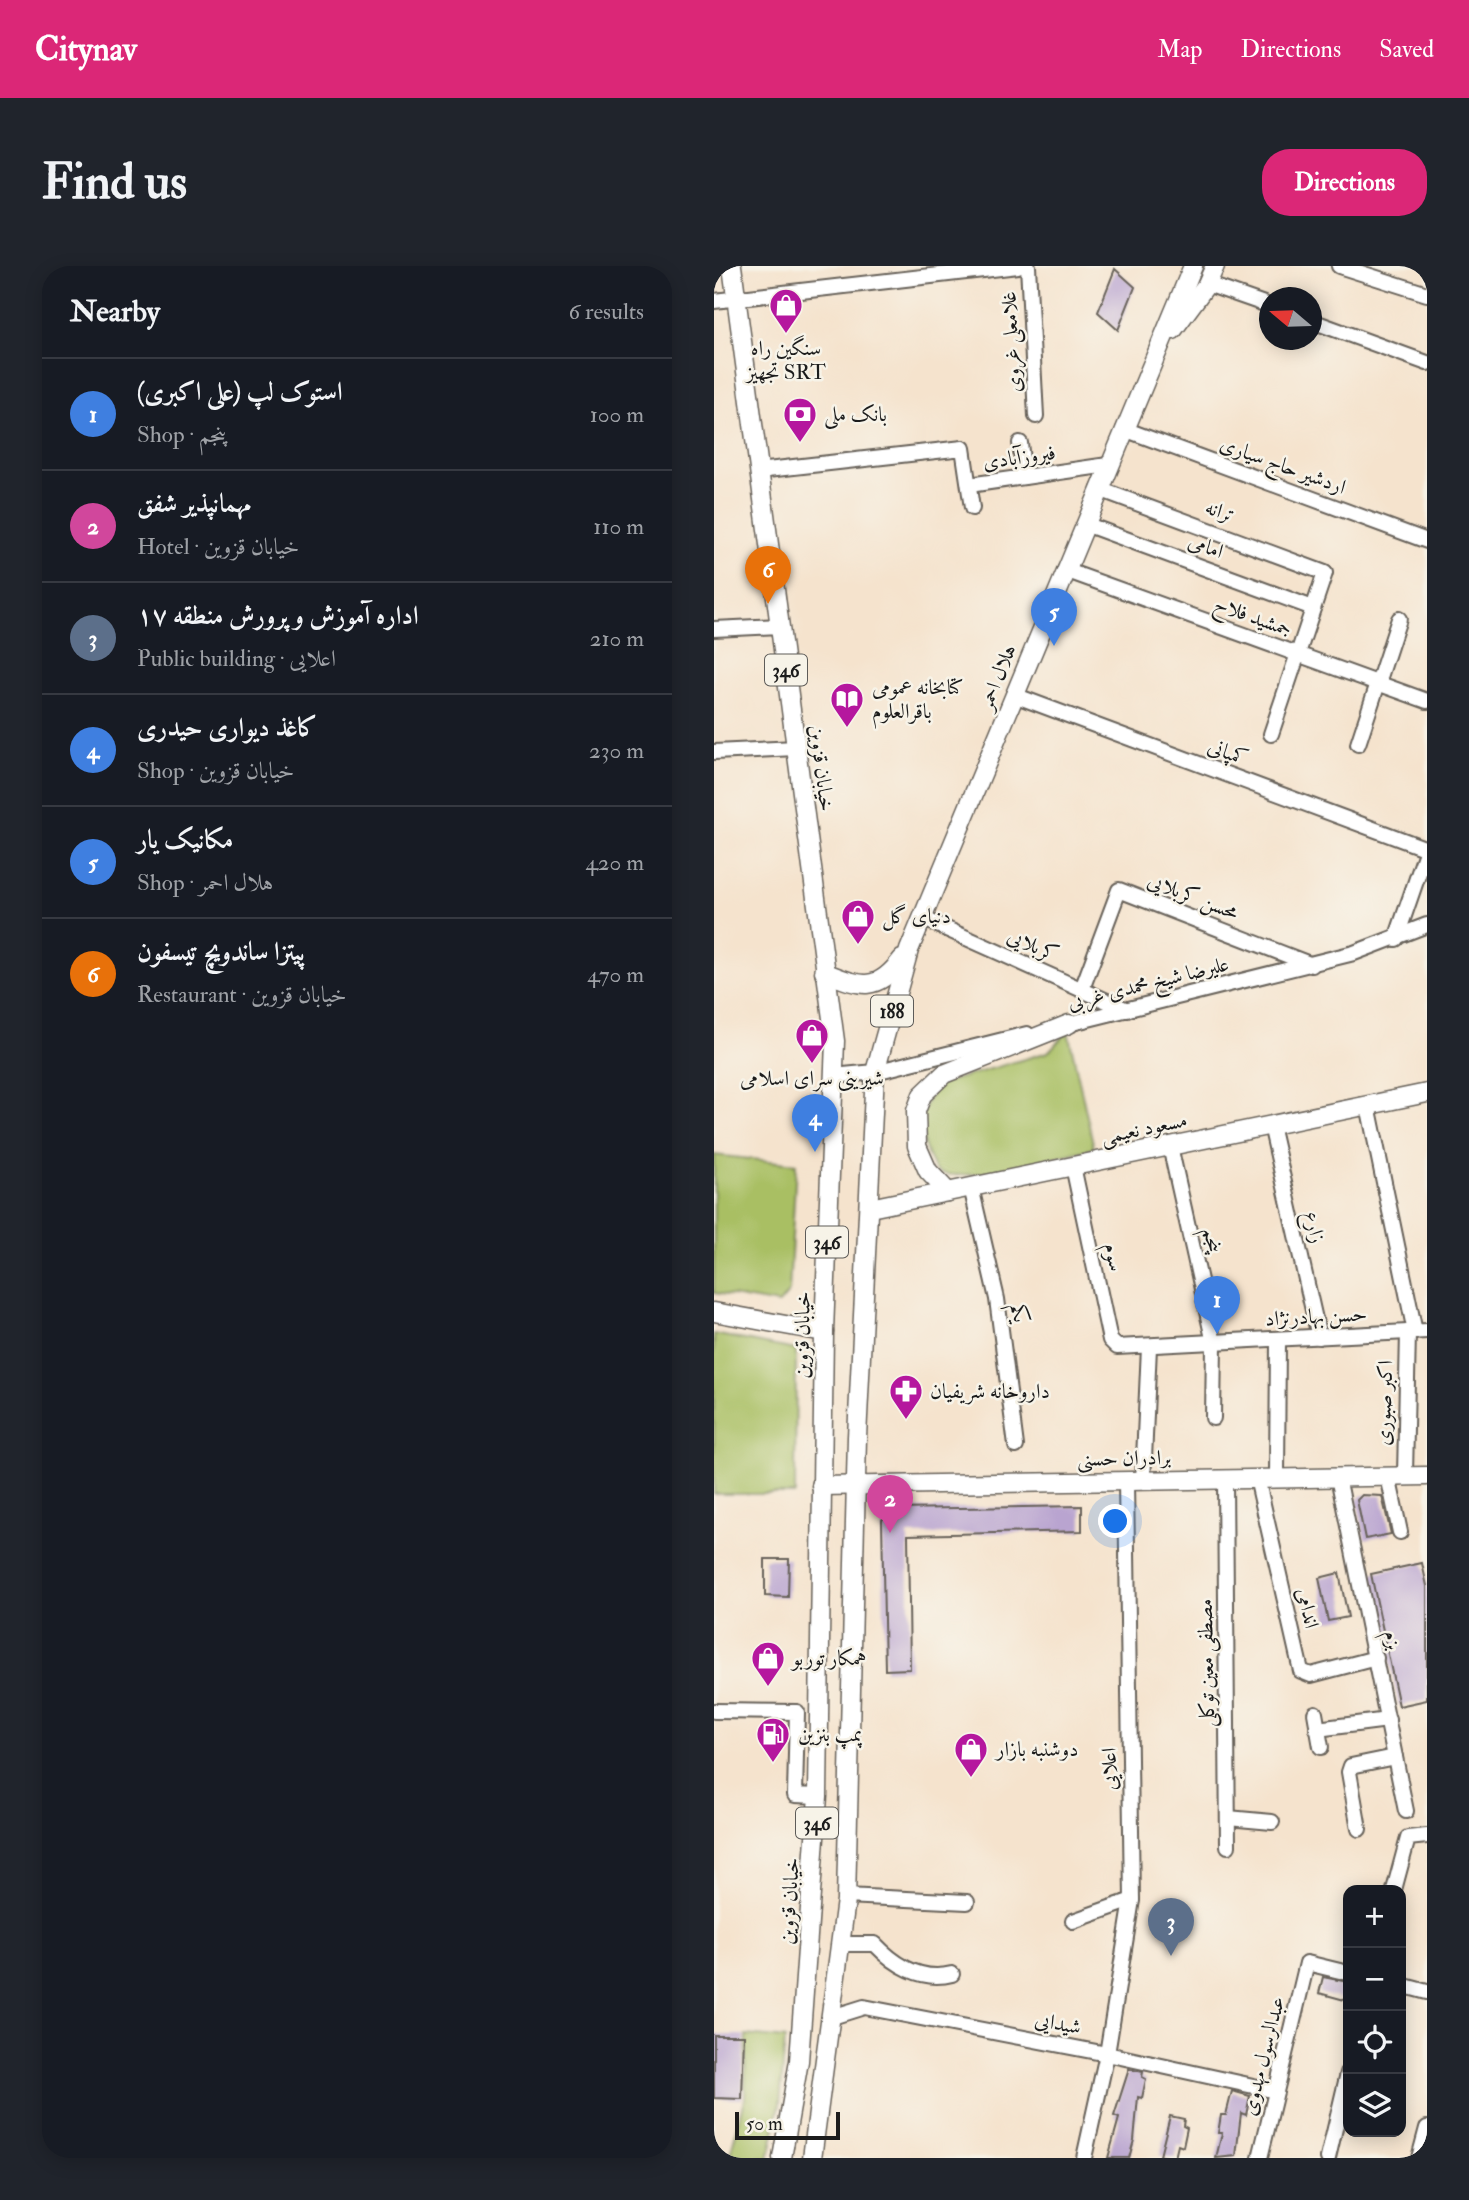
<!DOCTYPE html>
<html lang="en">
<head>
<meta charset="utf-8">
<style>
	:root { --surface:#171b24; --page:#20242c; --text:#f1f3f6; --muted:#9ea1a6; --line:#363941; --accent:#db2777 }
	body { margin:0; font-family:"IM FELL Double Pica",Amiri,serif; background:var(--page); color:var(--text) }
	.controls { position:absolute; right:21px; bottom:21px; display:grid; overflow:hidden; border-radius:14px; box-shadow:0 4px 18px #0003 }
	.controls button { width:63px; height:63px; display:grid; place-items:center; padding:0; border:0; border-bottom:2px solid var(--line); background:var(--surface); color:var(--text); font:35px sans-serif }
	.compass { position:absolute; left:545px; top:21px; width:63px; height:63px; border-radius:50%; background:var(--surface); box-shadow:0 4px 18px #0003; rotate:289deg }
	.scale { position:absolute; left:21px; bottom:18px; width:105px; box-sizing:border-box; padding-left:7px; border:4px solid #1c1c1c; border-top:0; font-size:19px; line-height:24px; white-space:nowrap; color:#1c1c1c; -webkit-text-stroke:5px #f7f3e8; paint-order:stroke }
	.you { position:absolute; left:402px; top:1256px; width:24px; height:24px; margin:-18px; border:5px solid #fff; border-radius:50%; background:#1a73e8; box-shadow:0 0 0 10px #1a73e833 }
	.badge { display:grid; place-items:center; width:46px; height:46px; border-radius:50%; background:var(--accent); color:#fff; font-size:23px; font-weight:700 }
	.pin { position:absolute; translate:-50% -58px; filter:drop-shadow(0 2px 4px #0008) }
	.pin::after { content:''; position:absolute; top:37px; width:24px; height:21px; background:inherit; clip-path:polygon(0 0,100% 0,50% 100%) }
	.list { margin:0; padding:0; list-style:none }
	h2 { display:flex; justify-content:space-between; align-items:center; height:91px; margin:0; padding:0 28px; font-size:30px }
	h2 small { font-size:23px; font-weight:400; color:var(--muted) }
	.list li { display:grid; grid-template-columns:46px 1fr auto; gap:21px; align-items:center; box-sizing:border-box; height:112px; padding:0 28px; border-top:2px solid var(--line) }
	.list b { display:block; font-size:26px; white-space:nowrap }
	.list p { margin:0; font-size:23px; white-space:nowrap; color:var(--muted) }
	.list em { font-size:23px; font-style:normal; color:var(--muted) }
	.icon { flex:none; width:38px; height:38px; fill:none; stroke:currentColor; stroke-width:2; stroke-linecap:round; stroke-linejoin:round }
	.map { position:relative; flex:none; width:713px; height:1892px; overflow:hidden; border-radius:28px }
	header { display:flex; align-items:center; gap:42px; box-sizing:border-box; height:98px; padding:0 35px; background:var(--accent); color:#fff }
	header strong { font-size:33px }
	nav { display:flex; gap:38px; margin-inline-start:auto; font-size:24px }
	.intro { display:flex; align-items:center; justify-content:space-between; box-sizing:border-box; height:168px; padding:0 42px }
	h1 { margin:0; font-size:49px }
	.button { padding:18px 32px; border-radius:28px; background:var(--accent); color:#fff; font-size:24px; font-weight:700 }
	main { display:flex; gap:42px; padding:0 42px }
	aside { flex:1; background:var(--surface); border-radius:28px; box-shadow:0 4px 18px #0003 }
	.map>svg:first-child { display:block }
</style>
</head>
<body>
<header>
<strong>Citynav</strong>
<nav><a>Map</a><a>Directions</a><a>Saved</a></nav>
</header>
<div class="intro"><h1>Find us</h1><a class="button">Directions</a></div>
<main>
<aside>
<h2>Nearby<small>6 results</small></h2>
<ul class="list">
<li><span class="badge" style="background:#3f7fe0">1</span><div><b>استوک لپ (علی اکبری)</b><p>Shop · پنجم</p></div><em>100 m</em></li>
<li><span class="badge" style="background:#d1479c">2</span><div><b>مهمانپذیر شفق</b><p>Hotel · خیابان قزوین</p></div><em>110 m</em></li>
<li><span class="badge" style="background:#5c6f8a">3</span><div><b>اداره آموزش و پرورش منطقه ۱۷</b><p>Public building · اعلایی</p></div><em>210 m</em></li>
<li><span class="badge" style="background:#3f7fe0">4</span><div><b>کاغذ دیواری حیدری</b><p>Shop · خیابان قزوین</p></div><em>230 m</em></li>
<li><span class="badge" style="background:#3f7fe0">5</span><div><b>مکانیک یار</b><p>Shop · هلال احمر</p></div><em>420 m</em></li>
<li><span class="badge" style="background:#e8710a">6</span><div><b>پیتزا ساندویچ تیسفون</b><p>Restaurant · خیابان قزوین</p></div><em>470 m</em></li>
</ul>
</aside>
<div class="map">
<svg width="713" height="1892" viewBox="0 0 713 1892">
	<rect width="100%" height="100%" fill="#f7f3e8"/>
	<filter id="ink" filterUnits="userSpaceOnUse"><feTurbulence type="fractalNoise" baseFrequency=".0143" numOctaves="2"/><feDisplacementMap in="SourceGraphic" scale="14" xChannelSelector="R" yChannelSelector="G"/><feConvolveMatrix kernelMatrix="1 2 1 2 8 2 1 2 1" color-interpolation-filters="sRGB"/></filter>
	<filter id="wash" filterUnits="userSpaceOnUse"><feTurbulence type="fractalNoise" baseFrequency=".00686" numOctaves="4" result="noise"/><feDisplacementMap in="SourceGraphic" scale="28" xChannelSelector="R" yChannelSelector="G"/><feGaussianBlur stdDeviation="1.57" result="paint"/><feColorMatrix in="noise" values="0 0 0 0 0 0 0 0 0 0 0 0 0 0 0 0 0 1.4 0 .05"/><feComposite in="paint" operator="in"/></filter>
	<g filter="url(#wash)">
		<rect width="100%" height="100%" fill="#f5e3cd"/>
		<g fill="#a9bf64" stroke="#626e40" stroke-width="2">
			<path d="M354,765L380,882C353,888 244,920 223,905C215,898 211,881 208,871C204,852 212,830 226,818L334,786Z"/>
			<path d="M0,889L82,898L75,1026L65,1038L0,1027Z"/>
			<path d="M0,1068L82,1084L81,1228H0Z"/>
			<path d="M32,1769L71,1773L66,1837L55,1892H15L31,1833Z"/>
		</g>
		<g id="blocks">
			<g fill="#b9a4d0">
				<path d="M401,3L421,21L404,64L384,46Z"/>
				<path d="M648,1229L668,1230L677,1268L651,1273L643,1234Z"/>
				<path d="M368,1240V1265L194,1269L196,1403L171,1404L168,1254L179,1243Z"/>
				<path d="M51,1293H75L74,1331L51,1330Z"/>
				<path d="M708,1297L713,1320V1434L685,1440L657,1308Z"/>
				<path d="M625,1307L634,1351L614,1355L605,1312Z"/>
				<path d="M609,1711L634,1716V1735L605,1727Z"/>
				<path d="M0,1769H30L28,1833L0,1832Z"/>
				<path d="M415,1803L429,1806L428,1811L432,1813L428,1832L424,1831L420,1874L415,1892H394L405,1852L400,1850Z"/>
				<path d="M518,1825L536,1830L532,1849L527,1847L522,1890L502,1892L508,1867H504L507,1849H512Z"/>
				<path d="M456,1850L470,1853L469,1860L473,1862L469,1881L464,1879L461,1892L446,1890Z"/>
			</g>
		</g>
	</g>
	<g filter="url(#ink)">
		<use href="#blocks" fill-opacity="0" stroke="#68625a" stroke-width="2"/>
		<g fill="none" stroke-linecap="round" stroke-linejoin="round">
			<defs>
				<g id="minor">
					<path d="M314,0L322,150"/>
					<path d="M625,0L713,28"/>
					<path d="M493,18L556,40"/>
					<path d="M0,35L304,0"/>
					<path d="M598,55L713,97"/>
					<path d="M410,163L713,275"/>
					<path d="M306,177L310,211"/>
					<path d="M44,205L249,182L258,242"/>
					<path d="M255,219L394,199"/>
					<path d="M385,223L611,307L557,468"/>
					<path d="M371,258L599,342"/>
					<path d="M351,304L713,435"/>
					<path d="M0,363L66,360"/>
					<path d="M300,429L713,583"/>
					<path d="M644,478L685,353"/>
					<path d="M0,486L82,482"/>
					<path d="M208,652L413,744"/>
					<path d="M682,673L713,583"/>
					<path d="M368,723L405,624L598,699"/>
					<path d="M346,760L640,687L713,659"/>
					<path d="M119,810L161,806L313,768"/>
					<path d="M654,839L701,1066"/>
					<path d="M557,859L605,1071"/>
					<path d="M456,880L500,1077L499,1152"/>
					<path d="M359,900L396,1074L403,1081L713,1065"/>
					<path d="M257,921L283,1033L302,1180"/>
					<path d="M691,1209L694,1066"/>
					<path d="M674,1210L686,1266"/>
					<path d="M624,1211L692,1545"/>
					<path d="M543,1212L587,1405L597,1409L662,1392"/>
					<path d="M563,1212L564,1073"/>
					<path d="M511,1213L514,1580"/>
					<path d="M429,1215L435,1081"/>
					<path d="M0,1445L83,1446L81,1529L104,1530"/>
					<path d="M601,1447L607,1481"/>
					<path d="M603,1463L674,1454"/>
					<path d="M514,1552L558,1556"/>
					<path d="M645,1563L635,1506L637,1500L681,1491"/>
					<path d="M680,1624L694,1572L713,1570"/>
					<path d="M132,1630L253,1636"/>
					<path d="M359,1655L418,1634"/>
					<path d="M127,1678H161C181,1699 208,1716 238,1708"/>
					<path d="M687,1719L713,1726"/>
					<path d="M118,1751L150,1741L393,1788L562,1825"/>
					<path d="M370,1892L393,1788L418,1634L412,1215"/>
					<path d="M546,1892L593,1697L634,1707"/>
					<path d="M614,1892L634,1807"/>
					<path d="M705,1892L713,1862"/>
				</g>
				<g id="major">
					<path d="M18,0L121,775L110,1066L104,1530L85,1795L68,1892"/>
					<path d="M459,64L493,18L501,0"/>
					<path d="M110,706C146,720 162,728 188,693"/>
					<path d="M234,926L214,905L203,880L202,845L208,829L230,808L355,758"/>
					<path d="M156,942L713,827"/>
					<path d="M0,1046L110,1066"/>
					<path d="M107,1220L713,1210"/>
					<path d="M98,1892L132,1634L143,1171L161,806L195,684L479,0"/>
				</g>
			</defs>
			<use href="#minor" stroke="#68625a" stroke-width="18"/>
			<use href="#major" stroke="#68625a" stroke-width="21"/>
			<use href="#minor" stroke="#fff" stroke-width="14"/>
			<use href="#major" stroke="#fff" stroke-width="18"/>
		</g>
	</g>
	<defs>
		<symbol id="shop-pin" viewBox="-11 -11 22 30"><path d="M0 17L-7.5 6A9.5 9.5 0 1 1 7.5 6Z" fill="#b5179e" stroke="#f7f3e8"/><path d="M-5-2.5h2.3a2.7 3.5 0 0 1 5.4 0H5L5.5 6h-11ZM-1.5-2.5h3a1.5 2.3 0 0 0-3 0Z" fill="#fff"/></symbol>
		<symbol id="bank-pin" viewBox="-11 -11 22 30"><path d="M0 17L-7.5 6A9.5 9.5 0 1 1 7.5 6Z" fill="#b5179e" stroke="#f7f3e8"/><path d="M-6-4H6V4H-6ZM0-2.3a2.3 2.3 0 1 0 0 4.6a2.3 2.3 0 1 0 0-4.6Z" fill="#fff"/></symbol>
		<symbol id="library-pin" viewBox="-11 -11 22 30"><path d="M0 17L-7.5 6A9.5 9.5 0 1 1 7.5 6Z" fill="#b5179e" stroke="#f7f3e8"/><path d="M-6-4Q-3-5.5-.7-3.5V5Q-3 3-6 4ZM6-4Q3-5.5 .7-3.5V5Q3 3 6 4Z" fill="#fff"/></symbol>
		<symbol id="pharmacy-pin" viewBox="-11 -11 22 30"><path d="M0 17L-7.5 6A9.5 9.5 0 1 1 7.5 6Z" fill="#b5179e" stroke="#f7f3e8"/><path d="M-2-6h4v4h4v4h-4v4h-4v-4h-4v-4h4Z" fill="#fff"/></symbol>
		<symbol id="fuel-pin" viewBox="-11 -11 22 30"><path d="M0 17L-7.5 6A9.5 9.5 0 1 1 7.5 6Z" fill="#b5179e" stroke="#f7f3e8"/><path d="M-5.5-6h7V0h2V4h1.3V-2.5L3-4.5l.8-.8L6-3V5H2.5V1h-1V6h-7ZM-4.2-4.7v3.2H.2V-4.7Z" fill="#fff"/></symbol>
	</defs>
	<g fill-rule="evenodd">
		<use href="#shop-pin" x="53" y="20" width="38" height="52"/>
		<use href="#bank-pin" x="67" y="129" width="38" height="52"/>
		<use href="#library-pin" x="114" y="414" width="38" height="52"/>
		<use href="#shop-pin" x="125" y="631" width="38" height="52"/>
		<use href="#shop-pin" x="79" y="750" width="38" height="52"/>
		<use href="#pharmacy-pin" x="173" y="1106" width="38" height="52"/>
		<use href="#shop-pin" x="35" y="1373" width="38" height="52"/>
		<use href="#fuel-pin" x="40" y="1449" width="38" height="52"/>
		<use href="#shop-pin" x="238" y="1464" width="38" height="52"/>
	</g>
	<g text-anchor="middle" stroke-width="5" stroke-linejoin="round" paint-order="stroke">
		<g fill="#f7f3e8" stroke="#5e5c59" stroke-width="2">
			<rect x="51" y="388.5" width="42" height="31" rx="5"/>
			<rect x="157" y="729.5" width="42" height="31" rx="5"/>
			<rect x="92" y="960.5" width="42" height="31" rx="5"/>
			<rect x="82" y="1541.5" width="42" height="31" rx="5"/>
		</g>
		<g font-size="19" font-weight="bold" fill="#1c1c1c">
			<text x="72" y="411">346</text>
			<text x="178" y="752">188</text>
			<text x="113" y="983">346</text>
			<text x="103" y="1564">346</text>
		</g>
		<g font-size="21" fill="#1c1c1c" stroke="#f7f3e8">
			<text transform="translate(297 76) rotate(-93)" y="7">غلامعلی غروی</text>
			<text transform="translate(305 191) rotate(-8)" y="7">فیروزآبادی</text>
			<text transform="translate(569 199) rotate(20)" y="7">اردشیر حاج سیاری</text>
			<text transform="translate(506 245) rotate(21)" y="7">ترانه</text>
			<text transform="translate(492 280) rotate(20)" y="7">امامی</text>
			<text transform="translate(539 350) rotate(20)" y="7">جمشید فلاح</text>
			<text transform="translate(283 411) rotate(-68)" y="7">هلال احمر</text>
			<text transform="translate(514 486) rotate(21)" y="7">کمپانی</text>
			<text transform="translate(108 502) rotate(83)" y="7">خیابان قزوین</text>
			<text transform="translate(479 630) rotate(21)" y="7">محسن کربلایی</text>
			<text transform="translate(319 679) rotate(24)" y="7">کربلایی</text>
			<text transform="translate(434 717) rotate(-14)" y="7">علیرضا شیخ محمدی غربی</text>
			<text transform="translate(430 862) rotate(-12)" y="7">مسعود نعیمی</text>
			<text transform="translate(601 961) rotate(77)" y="7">زارع</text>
			<text transform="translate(499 974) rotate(78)" y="7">پنجم</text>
			<text transform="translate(400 991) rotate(78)" y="7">سوم</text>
			<text transform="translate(306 1047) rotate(82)" y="7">یکم</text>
			<text transform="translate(602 1050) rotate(-3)" y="7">حسن بهادرنژاد</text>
			<text transform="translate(88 1069) rotate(-89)" y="7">خیابان قزوین</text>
			<text transform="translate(670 1137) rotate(-88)" y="7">اکبر صبوری</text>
			<text transform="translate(410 1192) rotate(-1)" y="7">برادران حسنی</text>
			<text transform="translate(594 1342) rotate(77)" y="7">اندامی</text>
			<text transform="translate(679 1374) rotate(78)" y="7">بزم</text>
			<text transform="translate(492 1397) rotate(-91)" y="7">مصطفی معین توکلی</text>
			<text transform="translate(395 1503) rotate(-91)" y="7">اعلایی</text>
			<text transform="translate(75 1635) rotate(-86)" y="7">خیابان قزوین</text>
			<text transform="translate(344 1757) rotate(11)" y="7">شیدایی</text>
			<text transform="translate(549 1790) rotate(-76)" y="7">عبدالرسول مهدوی</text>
		</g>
		<g font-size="21" fill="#1c1c1c" stroke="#f7f3e8" text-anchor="start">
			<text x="72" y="89" text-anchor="middle">سنگین راه<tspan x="72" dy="24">تجهیز SRT</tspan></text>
			<text x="110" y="155">بانک ملی</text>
			<text x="158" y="428">کتابخانه عمومی<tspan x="158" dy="24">باقرالعلوم</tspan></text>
			<text x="168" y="657">دنیای گل</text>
			<text x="98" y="819" text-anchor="middle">شیرینی سرای اسلامی</text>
			<text x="216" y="1132">داروخانه شریفیان</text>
			<text x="78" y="1399">همکار توربو</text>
			<text x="84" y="1475">پمپ بنزین</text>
			<text x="282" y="1490">دوشنبه بازار</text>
		</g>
	</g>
</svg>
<div class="controls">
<button>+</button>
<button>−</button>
<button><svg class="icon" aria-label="locate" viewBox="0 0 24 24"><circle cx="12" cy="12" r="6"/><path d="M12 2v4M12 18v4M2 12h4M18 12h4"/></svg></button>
<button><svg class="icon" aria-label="layers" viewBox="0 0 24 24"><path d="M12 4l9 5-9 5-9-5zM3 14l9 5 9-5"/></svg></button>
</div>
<svg class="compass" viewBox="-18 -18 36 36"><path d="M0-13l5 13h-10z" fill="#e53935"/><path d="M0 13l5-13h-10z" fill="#9ea1a6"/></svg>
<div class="scale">50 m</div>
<div class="you"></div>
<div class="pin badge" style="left:503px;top:1068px;background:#3f7fe0">1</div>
<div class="pin badge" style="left:176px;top:1267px;background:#d1479c">2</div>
<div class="pin badge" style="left:457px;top:1690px;background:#5c6f8a">3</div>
<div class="pin badge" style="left:101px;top:886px;background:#3f7fe0">4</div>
<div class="pin badge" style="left:340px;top:380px;background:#3f7fe0">5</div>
<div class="pin badge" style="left:54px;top:338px;background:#e8710a">6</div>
</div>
</main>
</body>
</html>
